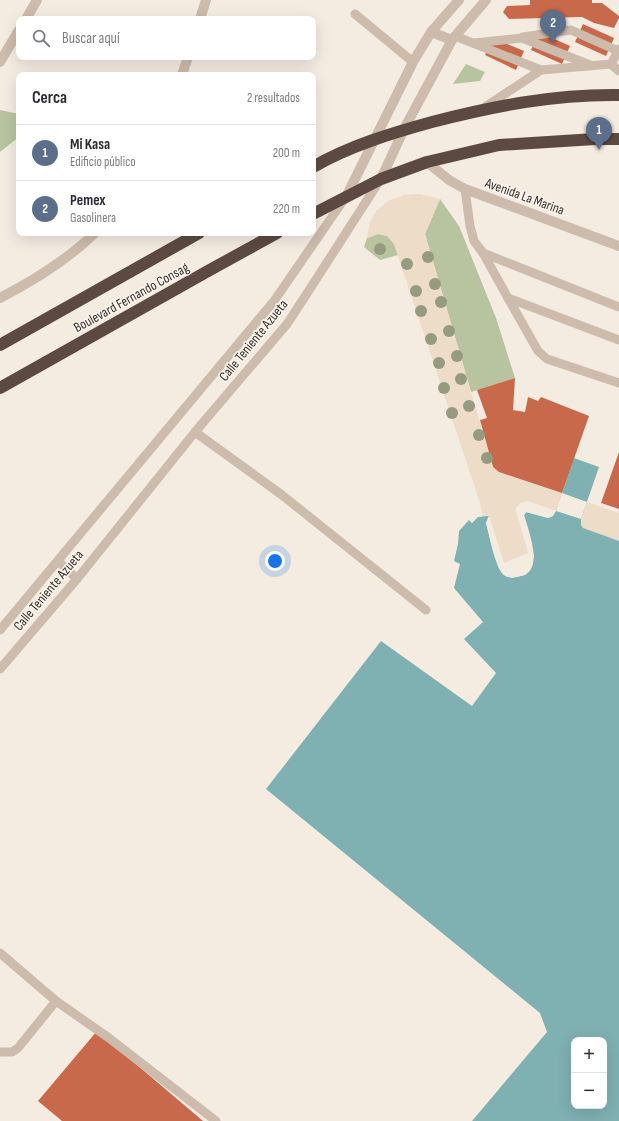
<!DOCTYPE html>
<html lang="es">
<head>
<meta charset="utf-8">
<style>
	:root { --surface:#fff; --page:#f7f7f7; --text:#2b2b33; --muted:#7c7c81; --line:#e1e1e2; --accent:#0b8043 }
	body { margin:0; font-family:"Sofia Sans Condensed",sans-serif; background:var(--page); color:var(--text) }
	.controls { position:absolute; right:12px; bottom:12px; display:grid; overflow:hidden; border-radius:8px; box-shadow:0 4px 16px #0002 }
	.controls button { width:36px; height:36px; display:grid; place-items:center; padding:0; border:0; border-bottom:1px solid var(--line); background:var(--surface); color:var(--text); font:20px sans-serif }
	.you { position:absolute; left:275px; top:561px; width:14px; height:14px; margin:-10px; border:3px solid #fff; border-radius:50%; background:#1a73e8; box-shadow:0 0 0 6px #1a73e833 }
	.badge { display:grid; place-items:center; width:26px; height:26px; border-radius:50%; background:var(--accent); color:#fff; font-size:13px; font-weight:700 }
	.pin { position:absolute; translate:-50% -33px; filter:drop-shadow(0 1px 2px #0008) }
	.pin::after { content:''; position:absolute; top:21px; width:14px; height:12px; background:inherit; clip-path:polygon(0 0,100% 0,50% 100%) }
	.list { margin:0; padding:0; list-style:none }
	h2 { display:flex; justify-content:space-between; align-items:center; height:52px; margin:0; padding:0 16px; font-size:17px }
	h2 small { font-size:13px; font-weight:400; color:var(--muted) }
	.list li { display:grid; grid-template-columns:26px 1fr auto; gap:12px; align-items:center; box-sizing:border-box; height:56px; padding:0 16px; border-top:1px solid var(--line) }
	.list b { display:block; font-size:15px; white-space:nowrap }
	.list p { margin:0; font-size:13px; white-space:nowrap; color:var(--muted) }
	.list em { font-size:13px; font-style:normal; color:var(--muted) }
	.icon { flex:none; width:22px; height:22px; fill:none; stroke:currentColor; stroke-width:2; stroke-linecap:round; stroke-linejoin:round }
	.map { position:relative; flex:none; width:619px; height:1121px; overflow:hidden }
	.search { position:absolute; background:var(--surface); box-shadow:0 4px 16px #0002; left:16px; top:16px; width:300px; height:44px; display:flex; align-items:center; gap:10px; box-sizing:border-box; padding:0 14px; border-radius:8px; color:var(--muted); font-size:15px }
	.panel { position:absolute; background:var(--surface); box-shadow:0 4px 16px #0002; left:16px; top:72px; width:300px; height:164px; border-radius:8px }
	.map>svg:first-child { display:block }
</style>
</head>
<body>
<div class="map">
<svg width="619" height="1121" viewBox="0 0 619 1121">
	<rect width="100%" height="100%" fill="#f4ebe1"/>
	<g fill="#b8c4a0">
		<path d="M466,64L485,72L480,81L453,84Z"/>
		<path d="M0,110L19,114V137L0,152Z"/>
		<path d="M440,199L459,226L496,318L515,378L471,392L425,234Z"/>
		<path d="M378,234L388,236L394,244L398,255L380,260L364,247L367,238Z"/>
	</g>
	<g fill="#ecdcc8">
		<path d="M420,194L440,199L425,234L493,467L499,472L562,493L556,511L528,501L520,503L516,508V511L528,553L504,563L489,516L483,517L480,503L394,244L387,236L378,234L367,238L370,222L376,211L388,201L404,195Z"/>
		<path d="M587,502L619,513V541L583,528L581,525V519Z"/>
	</g>
	<path fill="#7fb0b2" fill-rule="evenodd" d="M574,458L599,467L581,519V525L583,528L619,541V1121H472L547,1032L540,1013L266,789L381,641L472,706L496,673L464,639L483,622L454,588L460,564L454,561L458,544L459,531L469,520L472,523L478,517L489,516L486,523C489,534 495,568 504,575C509,579 515,577 521,576C545,571 528,529 524,515L526,512L548,518L556,511ZM574,1040H604V1106H574Z"/>
	<path fill="#f4ebe1" d="M562,493L587,502L581,519L556,511L553,516L549,518L526,512L524,515L534,556L532,564L529,571L525,575L512,578L504,575L499,568L486,523L489,516L490,519L488,523L501,567L505,573L512,576L524,573L528,569L532,556L522,514L526,510L548,516L551,514L554,510L556,511Z"/>
	<g fill="#c8694b">
		<path d="M530,0H592V3H602L619,16V18L614,28L594,23L582,17L509,19L503,12L507,6L530,5Z"/>
		<path d="M583,24L614,38L606,56L575,42Z"/>
		<path d="M539,32L570,46L562,64L531,50Z"/>
		<path d="M493,38L524,51L516,70L485,55Z"/>
		<path d="M515,378L513,410L525,412L528,397L538,401L541,397L589,416L562,493L499,472L493,467L480,420L487,418L477,390Z"/>
		<path d="M619,452V509L601,503Z"/>
		<path d="M97,1031L203,1121H62L38,1101Z"/>
	</g>
	<g fill="none" stroke-linecap="round" stroke-linejoin="round">
		<g stroke="#cdbbac" stroke-width="9">
			<path d="M355,14L413,62"/>
			<path d="M455,36L541,70L611,64L619,49"/>
			<path d="M523,37L571,30L618,51"/>
			<path d="M474,43L522,38L590,65"/>
			<path d="M611,64L619,71"/>
			<path d="M482,109L541,70"/>
			<path d="M465,189L470,226L474,241L483,253L508,298L538,351L547,359L619,383"/>
			<path d="M483,253L619,307"/>
			<path d="M508,298L619,340"/>
			<path d="M195,432L282,495L426,610"/>
			<path d="M58,561L77,579"/>
			<path d="M0,630L274,301L345,198"/>
			<path d="M0,669L77,579L195,432L287,324L306,295L380,180"/>
			<path d="M0,953L56,1001L18,1048L12,1052H0"/>
			<path d="M56,1001L109,1038L216,1121"/>
		</g>
		<g stroke="#cdbbac" stroke-width="10">
			<path d="M26,19L37,0"/>
			<path d="M200,19L206,0"/>
			<path d="M431,32L452,40"/>
			<path d="M0,62L19,30"/>
			<path d="M182,75L188,57"/>
			<path d="M427,162L449,180L465,189L619,246"/>
			<path d="M381,179L404,129L452,40L486,0"/>
			<path d="M347,195L413,62L431,32L459,0"/>
			<path d="M0,298C33,281 68,259 95,233"/>
		</g>
		<g stroke="#5c4a42" stroke-width="12">
			<path d="M313,167C349,146 392,133 432,122C494,106 555,94 619,95"/>
			<path d="M313,214L381,179L427,162L499,145L595,139H619"/>
			<path d="M0,345L199,233"/>
			<path d="M0,388L208,271L277,233"/>
		</g>
	</g>
	<g fill="#969b7f">
		<circle cx="380" cy="249" r="6"/>
		<circle cx="428" cy="257" r="6"/>
		<circle cx="407" cy="264" r="6"/>
		<circle cx="435" cy="284" r="6"/>
		<circle cx="416" cy="291" r="6"/>
		<circle cx="441" cy="302" r="6"/>
		<circle cx="421" cy="311" r="6"/>
		<circle cx="449" cy="331" r="6"/>
		<circle cx="431" cy="339" r="6"/>
		<circle cx="457" cy="356" r="6"/>
		<circle cx="439" cy="363" r="6"/>
		<circle cx="461" cy="379" r="6"/>
		<circle cx="444" cy="388" r="6"/>
		<circle cx="469" cy="406" r="6"/>
		<circle cx="452" cy="413" r="6"/>
		<circle cx="479" cy="435" r="6"/>
		<circle cx="487" cy="458" r="6"/>
	</g>
	<g text-anchor="middle" stroke-width="3" stroke-linejoin="round" paint-order="stroke">
		<g font-size="14" fill="#3b302b" stroke="#fbf5ee">
			<text transform="translate(525 196) rotate(20)" y="5">Avenida La Marina</text>
			<text transform="translate(131 297) rotate(-29)" y="5">Boulevard Fernando Consag</text>
			<text transform="translate(253 340) rotate(-51)" y="5">Calle Teniente Azueta</text>
			<text transform="translate(48 590) rotate(-50)" y="5">Calle Teniente Azueta</text>
		</g>
	</g>
</svg>
<div class="controls">
<button>+</button>
<button>−</button>
</div>
<div class="you"></div>
<div class="pin badge" style="left:599px;top:150px;background:#5c6f8a">1</div>
<div class="pin badge" style="left:553px;top:43px;background:#5c6f8a">2</div>
<div class="search"><svg class="icon" aria-label="search" viewBox="0 0 24 24"><circle cx="10" cy="10" r="6"/><path d="M15 15l6 6"/></svg>Buscar aquí</div>
<section class="panel">
<h2>Cerca<small>2 resultados</small></h2>
<ul class="list">
<li><span class="badge" style="background:#5c6f8a">1</span><div><b>Mi Kasa</b><p>Edificio público</p></div><em>200 m</em></li>
<li><span class="badge" style="background:#5c6f8a">2</span><div><b>Pemex</b><p>Gasolinera</p></div><em>220 m</em></li>
</ul>
</section>
</div>
</body>
</html>
